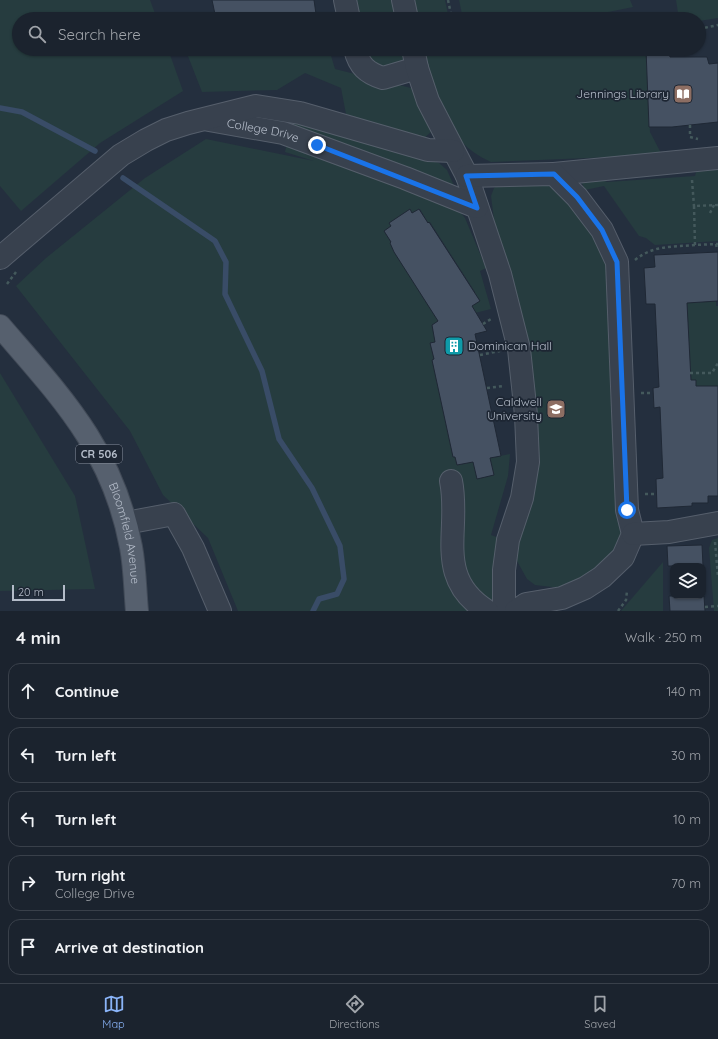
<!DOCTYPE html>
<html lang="en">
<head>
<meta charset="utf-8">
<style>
	:root { --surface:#1b232e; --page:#242b36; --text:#f1f3f6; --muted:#a0a4aa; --line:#39404a; --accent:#8ab4f8 }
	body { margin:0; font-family:Quicksand,sans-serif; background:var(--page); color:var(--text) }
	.controls { position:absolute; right:12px; bottom:12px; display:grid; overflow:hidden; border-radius:8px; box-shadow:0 1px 3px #0004 }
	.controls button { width:36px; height:36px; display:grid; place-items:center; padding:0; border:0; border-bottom:1px solid var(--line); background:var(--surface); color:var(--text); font:20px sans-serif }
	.scale { position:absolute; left:12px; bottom:10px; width:53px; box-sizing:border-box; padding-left:4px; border:2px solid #b4bcc9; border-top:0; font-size:11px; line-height:14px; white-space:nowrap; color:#b4bcc9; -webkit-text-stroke:3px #1d2633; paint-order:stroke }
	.stop { position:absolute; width:12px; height:12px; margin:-9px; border:3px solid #1a73e8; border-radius:50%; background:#fff }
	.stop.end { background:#1a73e8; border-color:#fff; box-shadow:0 1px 4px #0008 }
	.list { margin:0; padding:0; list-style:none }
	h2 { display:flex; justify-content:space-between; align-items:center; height:52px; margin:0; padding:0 16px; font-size:17px }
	h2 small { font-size:13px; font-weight:400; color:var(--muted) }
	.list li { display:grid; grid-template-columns:26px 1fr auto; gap:12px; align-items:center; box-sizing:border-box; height:56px; margin:0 8px 8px; padding:0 8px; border:1px solid var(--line); border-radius:12px }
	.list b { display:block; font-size:15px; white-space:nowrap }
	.list p { margin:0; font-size:13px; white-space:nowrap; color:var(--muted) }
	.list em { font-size:13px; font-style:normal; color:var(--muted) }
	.icon { flex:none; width:22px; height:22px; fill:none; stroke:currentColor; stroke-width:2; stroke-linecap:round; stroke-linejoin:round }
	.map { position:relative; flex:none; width:718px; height:611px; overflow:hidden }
	.search { position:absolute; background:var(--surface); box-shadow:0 1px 3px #0004; left:12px; right:12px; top:12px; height:44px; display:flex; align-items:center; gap:10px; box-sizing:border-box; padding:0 14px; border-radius:22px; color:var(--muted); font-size:15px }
	.sheet { height:372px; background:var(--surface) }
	nav { display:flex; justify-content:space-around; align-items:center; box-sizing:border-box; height:56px; border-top:1px solid var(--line); background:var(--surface); font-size:11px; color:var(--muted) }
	nav a { display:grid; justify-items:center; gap:2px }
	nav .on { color:var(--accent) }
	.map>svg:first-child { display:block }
</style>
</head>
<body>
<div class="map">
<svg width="718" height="611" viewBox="0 0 718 611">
	<rect width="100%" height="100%" fill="#242f3e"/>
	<g fill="#263c3f">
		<path d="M0,0H150L157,19H19V49H168L183,91L100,143L21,211L0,186Z"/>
		<path d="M352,0H393L397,19H356Z"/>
		<path d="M414,0H445L449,19H418Z"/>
		<path d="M459,0H630L633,7L573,19H463Z"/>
		<path d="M676,0H718V18L699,21V19H679Z"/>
		<path d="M189,49H329L335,69L415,89L433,130L420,142L346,114L341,88L305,73L277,90L202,92L186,51Z"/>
		<path d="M362,49H404V63C382,74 377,65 362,49Z"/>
		<path d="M424,49H646L650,132L662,155L491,162C443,141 435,96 424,49Z"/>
		<path d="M287,119L439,163L447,170L455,188L281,122Z"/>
		<path d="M206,139L314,161L285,152L287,143L457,208L465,218L486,268L480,271L491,309L475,313L471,307L475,292L430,222L428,223L420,209L412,213L410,209L389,223L391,226L384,231L426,300L425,301L439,321L432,325L435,342L430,343L434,359L432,360L453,457H455L457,465L473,462L477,479L494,475L490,458L510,454L508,476L491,535L499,538L495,562L491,611H238L208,538L163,495L130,431L16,286L46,258L145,178Z"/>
		<path d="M718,168V241L655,245L646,238L639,236L604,186L585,190L582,183L583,180L600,178L607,182L695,176L697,169Z"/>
		<path d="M540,182L556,190L568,201L607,253L623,529L620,540L611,556L600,569L560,588L535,585L527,579L517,561L516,551L520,532L530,511L533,497L537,458V413L522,314L495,228L491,196L494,188L500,183Z"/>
		<path d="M716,301V306H718V386H696L691,380L687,303Z"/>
		<path d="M0,373L75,496L95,589L0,591Z"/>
		<path d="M718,538V611H714L709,548L712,540Z"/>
		<path d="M663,562V611H621Z"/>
	</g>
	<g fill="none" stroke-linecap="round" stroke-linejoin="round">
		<g stroke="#394c67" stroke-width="5.5">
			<path d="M0,108L22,112L95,151"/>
			<path d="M123,178L215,241L226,262L225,294L262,371L279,439L312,488L340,546L344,579L337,594L319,599L313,611"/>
		</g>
	</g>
	<g fill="#455162" stroke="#1f2835">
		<path d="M212,0H314L316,14L292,19H216Z"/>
		<path d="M646,49H668L670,57H707L709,64L718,63V122L672,127H649Z"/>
		<path d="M410,209L412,213L419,209L428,223L429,222L480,301L472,306L487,331L475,334L501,456L490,458L494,475L477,479L473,462L457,465L455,457H453L432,360L434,359L430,343L435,342L432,325L438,321L394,252L390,243L391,242L384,231L391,226L389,223Z"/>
		<path d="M718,252V301L687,303L691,380H696V386H718V496H708V503H692V506L657,508L656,479L663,478L660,407L654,408L653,388L659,387L655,304H646L644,268L655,267L654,255Z"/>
		<path d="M702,545L703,566H668L667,546Z"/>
		<path d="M669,596H704L705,611H670Z"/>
	</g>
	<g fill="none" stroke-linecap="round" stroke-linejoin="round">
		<defs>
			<g id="minor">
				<path d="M345,0L349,19"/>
				<path d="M403,0L407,19"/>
				<path d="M355,49C359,66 367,73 383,78L417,68"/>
				<path d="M413,49L417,68L428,101L467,176L500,274L519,349L526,415L528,462L522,498L508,540L504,570V611"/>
				<path id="s1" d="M209,120L283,133L405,178L477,207"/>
				<path d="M554,174L718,158"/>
				<path d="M467,176L554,174L577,197L602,230L617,262L627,510L633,534L623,557L602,577L585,588L562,598L526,604L516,611"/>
				<path d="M0,258L121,155L146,140L166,130L188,123L256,106L300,113L428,150L453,151"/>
				<path d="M451,481C461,530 433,577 487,611"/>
				<path d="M126,523L174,514L193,548L220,611"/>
				<path d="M633,534L669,532L718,523"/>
			</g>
			<g id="major">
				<path id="s2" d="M0,326C62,398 113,450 131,547C135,568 135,590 137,611"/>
			</g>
		</defs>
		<use href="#minor" stroke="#565f6c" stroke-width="24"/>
		<use href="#major" stroke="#414a57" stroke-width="24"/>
		<g stroke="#44595c" stroke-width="2.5" stroke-dasharray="3 3" stroke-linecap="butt">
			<path d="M448,0L452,19"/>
			<path d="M605,19L613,17L618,19"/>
			<path d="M699,29L718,25"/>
			<path d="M690,125V137"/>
			<path d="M690,137L698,139"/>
			<path d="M692,180L694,206"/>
			<path d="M718,205L694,206L695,245L718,244"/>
			<path d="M710,213L714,205"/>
			<path d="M716,244L717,249"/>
			<path d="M635,260C653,245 673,247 695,245"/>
			<path d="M7,284L16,272"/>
			<path d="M483,324L491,319"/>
			<path d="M480,355L500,351"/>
			<path d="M690,373H712L718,363"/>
			<path d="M487,388L504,386"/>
			<path d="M641,393H653"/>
			<path d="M645,494H657"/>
			<path d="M715,542L718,577"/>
			<path d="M705,607L718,606"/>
			<path d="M618,611L626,600L627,591"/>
		</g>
		<use href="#minor" stroke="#38414e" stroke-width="22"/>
		<use href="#major" stroke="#56606e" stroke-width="22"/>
	</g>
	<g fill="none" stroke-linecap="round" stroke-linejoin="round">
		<path stroke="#1a73e8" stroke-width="5" d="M317,145L477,208L466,176L554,174L577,197L602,230L617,262L627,510"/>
	</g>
	<defs>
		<symbol id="library-square" viewBox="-11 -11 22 22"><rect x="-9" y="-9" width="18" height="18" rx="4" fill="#8d6e63" stroke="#1d2633"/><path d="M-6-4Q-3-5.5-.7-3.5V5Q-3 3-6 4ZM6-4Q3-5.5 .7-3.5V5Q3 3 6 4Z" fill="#fff"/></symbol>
		<symbol id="building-square" viewBox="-11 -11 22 22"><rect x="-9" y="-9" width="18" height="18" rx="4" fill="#0f9aa8" stroke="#1d2633"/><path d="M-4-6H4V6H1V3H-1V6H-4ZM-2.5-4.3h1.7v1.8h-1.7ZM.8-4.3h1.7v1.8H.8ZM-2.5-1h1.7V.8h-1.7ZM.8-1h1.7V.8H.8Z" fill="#fff"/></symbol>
		<symbol id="university-square" viewBox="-11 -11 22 22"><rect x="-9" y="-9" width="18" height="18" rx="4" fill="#8d6e63" stroke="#1d2633"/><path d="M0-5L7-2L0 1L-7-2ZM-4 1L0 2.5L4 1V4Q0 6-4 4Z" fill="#fff"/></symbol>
	</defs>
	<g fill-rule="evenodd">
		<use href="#library-square" x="672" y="83" width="22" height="22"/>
		<use href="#building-square" x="443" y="335" width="22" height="22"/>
		<use href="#university-square" x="545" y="398" width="22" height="22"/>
	</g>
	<g text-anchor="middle" stroke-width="3.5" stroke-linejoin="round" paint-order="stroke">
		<rect fill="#1d2633" stroke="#878f9c" stroke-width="1" x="76" y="445" width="46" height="18" rx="3"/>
		<g font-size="11" font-weight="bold" fill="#b4bcc9">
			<text x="99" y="458">CR 506</text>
		</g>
		<g font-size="12" fill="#b4bcc9" stroke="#1d2633" text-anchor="end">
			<text x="669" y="98">Jennings Library</text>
			<text x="468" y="350" text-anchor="start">Dominican Hall</text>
			<text x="542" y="406">Caldwell<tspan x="542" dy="14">University</tspan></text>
		</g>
		<g font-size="12" fill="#b4bcc9" stroke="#1d2633">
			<text dy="4" stroke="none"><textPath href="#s1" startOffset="55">College Drive</textPath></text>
			<text dy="4" stroke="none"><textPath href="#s2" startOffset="246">Bloomfield Avenue</textPath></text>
		</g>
	</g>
</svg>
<div class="controls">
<button><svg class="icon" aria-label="layers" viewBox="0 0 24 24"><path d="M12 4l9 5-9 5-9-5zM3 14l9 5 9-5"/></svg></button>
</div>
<div class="scale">20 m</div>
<div class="stop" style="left:627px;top:510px"></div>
<div class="stop end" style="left:317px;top:145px"></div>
<div class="search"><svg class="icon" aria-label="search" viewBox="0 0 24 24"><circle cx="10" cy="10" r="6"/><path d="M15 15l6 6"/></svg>Search here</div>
</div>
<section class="sheet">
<h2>4 min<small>Walk · 250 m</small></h2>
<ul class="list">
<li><svg class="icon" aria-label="ahead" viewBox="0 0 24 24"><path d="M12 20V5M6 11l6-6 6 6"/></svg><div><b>Continue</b></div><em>140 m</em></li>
<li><svg class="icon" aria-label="left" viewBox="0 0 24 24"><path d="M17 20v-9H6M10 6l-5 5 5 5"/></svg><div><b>Turn left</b></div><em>30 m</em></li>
<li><svg class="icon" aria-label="left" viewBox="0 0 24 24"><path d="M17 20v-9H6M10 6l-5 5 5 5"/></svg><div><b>Turn left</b></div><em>10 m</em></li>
<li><svg class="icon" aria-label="right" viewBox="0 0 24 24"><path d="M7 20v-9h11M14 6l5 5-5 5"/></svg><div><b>Turn right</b><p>College Drive</p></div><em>70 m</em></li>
<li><svg class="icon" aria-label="arrive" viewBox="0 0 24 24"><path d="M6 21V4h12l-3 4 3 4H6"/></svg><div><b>Arrive at destination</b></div></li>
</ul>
</section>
<nav>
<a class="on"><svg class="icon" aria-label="map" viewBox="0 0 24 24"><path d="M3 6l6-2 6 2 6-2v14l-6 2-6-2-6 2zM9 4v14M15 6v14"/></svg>Map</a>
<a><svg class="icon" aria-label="directions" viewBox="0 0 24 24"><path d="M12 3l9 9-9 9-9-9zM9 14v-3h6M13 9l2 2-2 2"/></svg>Directions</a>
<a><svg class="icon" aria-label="saved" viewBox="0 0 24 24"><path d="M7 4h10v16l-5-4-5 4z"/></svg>Saved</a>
</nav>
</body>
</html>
